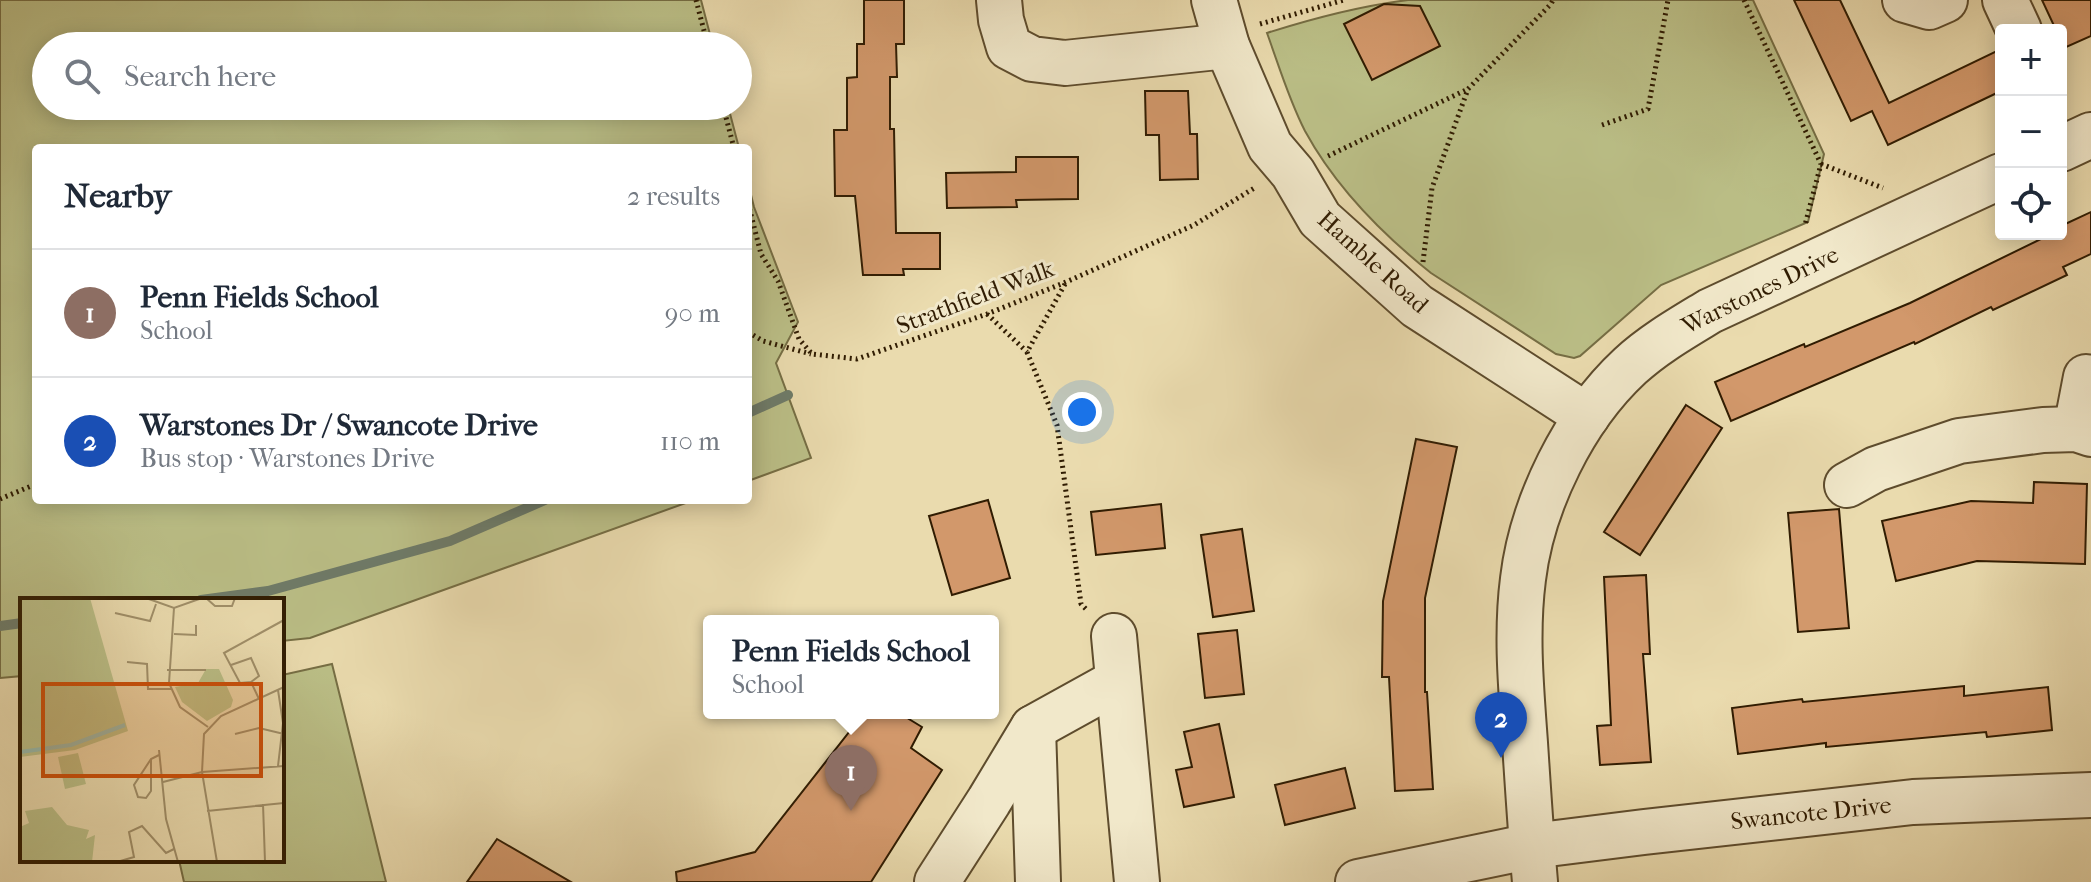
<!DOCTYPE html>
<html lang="en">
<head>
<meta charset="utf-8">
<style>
	:root { --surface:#fff; --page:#f2f2f3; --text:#1f2937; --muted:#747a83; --line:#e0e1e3; --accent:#db2777 }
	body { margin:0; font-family:"IM FELL French Canon",serif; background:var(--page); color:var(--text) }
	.controls { position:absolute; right:24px; top:24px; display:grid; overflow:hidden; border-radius:8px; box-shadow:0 4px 20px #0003 }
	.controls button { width:72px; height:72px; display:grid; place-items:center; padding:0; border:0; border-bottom:2px solid var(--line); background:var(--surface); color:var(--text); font:40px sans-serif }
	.you { position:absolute; left:1082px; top:412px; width:28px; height:28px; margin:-20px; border:6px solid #fff; border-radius:50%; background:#1a73e8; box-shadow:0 0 0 12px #1a73e833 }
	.badge { display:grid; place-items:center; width:52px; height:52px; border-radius:50%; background:var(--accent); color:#fff; font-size:26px; font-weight:700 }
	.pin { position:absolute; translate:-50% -66px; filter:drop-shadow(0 2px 4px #0008) }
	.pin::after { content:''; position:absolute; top:42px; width:28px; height:24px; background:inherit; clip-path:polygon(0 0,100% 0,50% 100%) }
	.popup { position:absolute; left:703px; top:615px; width:296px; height:104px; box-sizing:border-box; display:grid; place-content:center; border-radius:8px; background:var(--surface); filter:drop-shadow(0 2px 6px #0005); font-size:26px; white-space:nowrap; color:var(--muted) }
	.popup b { font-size:30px; color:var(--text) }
	.popup::after { content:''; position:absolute; left:50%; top:100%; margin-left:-16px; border:16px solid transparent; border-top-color:var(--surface) }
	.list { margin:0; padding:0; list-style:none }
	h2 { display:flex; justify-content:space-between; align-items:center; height:104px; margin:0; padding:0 32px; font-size:34px }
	h2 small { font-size:26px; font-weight:400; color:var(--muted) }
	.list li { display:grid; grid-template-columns:52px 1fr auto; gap:24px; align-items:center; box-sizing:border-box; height:128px; padding:0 32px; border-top:2px solid var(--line) }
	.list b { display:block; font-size:30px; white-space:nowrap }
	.list p { margin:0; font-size:26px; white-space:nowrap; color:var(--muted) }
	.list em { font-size:26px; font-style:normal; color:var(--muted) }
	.icon { flex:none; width:44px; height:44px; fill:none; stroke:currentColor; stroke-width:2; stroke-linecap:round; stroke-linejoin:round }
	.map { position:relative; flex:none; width:2091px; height:882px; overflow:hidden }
	.search { position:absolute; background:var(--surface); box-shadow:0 4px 20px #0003; left:32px; top:32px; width:720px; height:88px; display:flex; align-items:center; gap:20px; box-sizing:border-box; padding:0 28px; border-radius:44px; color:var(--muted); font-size:30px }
	.panel { position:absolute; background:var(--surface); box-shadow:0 4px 20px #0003; left:32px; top:144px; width:720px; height:360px; border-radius:8px }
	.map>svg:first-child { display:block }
</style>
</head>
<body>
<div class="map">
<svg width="2091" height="882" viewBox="0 0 2091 882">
	<rect width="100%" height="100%" fill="#eadbae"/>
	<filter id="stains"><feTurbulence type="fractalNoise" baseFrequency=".0025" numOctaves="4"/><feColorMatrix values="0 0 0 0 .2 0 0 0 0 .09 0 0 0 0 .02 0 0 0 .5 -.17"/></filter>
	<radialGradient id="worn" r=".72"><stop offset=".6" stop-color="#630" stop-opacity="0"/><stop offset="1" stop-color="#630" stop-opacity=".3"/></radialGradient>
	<g fill="#bbbf87" stroke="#766e44" stroke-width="2">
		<path d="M0,0H701L713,46H46V106H728L739,148H36V500H694L310,638L282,641V600H22V676L0,678Z"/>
		<path d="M1408,0H1753L1824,154L1808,222L1661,285L1580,356L1574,358L1556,354L1431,273C1382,234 1335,186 1305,131C1289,100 1279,66 1267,33C1314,18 1360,6 1408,0Z"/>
		<path d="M748,183L754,207L798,322L776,363L811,458L748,481Z"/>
		<path d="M332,664L386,882H184L179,860H282V675Z"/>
	</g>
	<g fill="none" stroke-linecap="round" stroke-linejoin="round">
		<g stroke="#6e7b69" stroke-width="10">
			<path d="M748,413L788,395"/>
			<path d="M201,600L268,591L450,541L545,500"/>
			<path d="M0,626L22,623"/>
		</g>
	</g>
	<g fill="#d2986b" stroke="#301c02" stroke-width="2">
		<path d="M864,0H904V44H896L897,77H890V129H894L896,233H940V269H903L904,275H863L855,196H835L834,130H847V78L857,77V44H864Z"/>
		<path d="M1794,0H1840L1889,103L2001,49V91L1888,145L1872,111L1851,121Z"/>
		<path d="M2042,0H2091V36L2064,48L2061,42V30H2056Z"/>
		<path d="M1384,4L1420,6L1440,46L1372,80L1344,24Z"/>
		<path d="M1145,91H1188L1190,134H1197L1198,179L1160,180L1159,135H1146Z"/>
		<path d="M1016,157H1078V199L1016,200L1017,207L947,208L946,173L1016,172Z"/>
		<path d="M2091,212V254L2063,267L2067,275L1993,310L1991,307L1915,344L1914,342L1731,421L1715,382L1804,344L1805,347L1910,303L2051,234H2061V226Z"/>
		<path d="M1686,405L1722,428L1640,555L1604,532Z"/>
		<path d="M1416,439L1457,447L1425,598V692H1427L1433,789L1395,791L1389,677H1382L1383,601Z"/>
		<path d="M2034,482L2087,484L2085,564L1977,561L1896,581L1882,521L1971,501L2033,503Z"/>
		<path d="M988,500L1010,578L952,595L929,516Z"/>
		<path d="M1161,504L1165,548L1096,555L1091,512Z"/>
		<path d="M1839,509L1849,628L1798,632L1788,513Z"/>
		<path d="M1242,529L1254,611L1213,617L1201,535Z"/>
		<path d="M1646,575L1650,654H1643L1651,762L1600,765L1597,726L1611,725L1604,577Z"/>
		<path d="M1237,630L1244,694L1205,698L1198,634Z"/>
		<path d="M1964,686V696L2048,687L2052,730L1987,737L1986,732L1826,747V743L1738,754L1732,708L1802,699L1803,702Z"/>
		<path d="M864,713H899L922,727L911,748L942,770L871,882H677L676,872L755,852Z"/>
		<path d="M1219,724L1234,797L1184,807L1176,770L1192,767L1184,732Z"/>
		<path d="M1345,768L1355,808L1285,825L1275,785Z"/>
		<path d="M497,839L571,882H467Z"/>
	</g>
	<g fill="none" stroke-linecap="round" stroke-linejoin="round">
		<defs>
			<g id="minor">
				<path d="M999,0L1001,20L1009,47L1032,59L1065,63L1227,46"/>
				<path d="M1214,0L1227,46L1270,146L1293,173L1320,219L1417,306L1587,416"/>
				<path d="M1905,0L1929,7L1945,0"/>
				<path d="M2005,0L2019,30"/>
				<path d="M2061,149L2091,135"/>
				<path d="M2076,429L2086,377"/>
				<path d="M1847,485L1876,469L1959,441L2043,430L2076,429L2091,434"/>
				<path d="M1114,636L1137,882"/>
				<path d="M1033,728L1038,882"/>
				<path d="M937,882L989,801L1033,728L1118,681"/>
				<path d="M1358,882L1532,846L1644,832L1913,802L2091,795"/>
				<path d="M1535,882C1531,836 1528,789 1525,743C1521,688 1516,633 1523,579C1532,504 1574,418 1630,366C1654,344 1682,328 1710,311L2001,176"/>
			</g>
		</defs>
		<use href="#minor" stroke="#5e4c2d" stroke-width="48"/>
		<g stroke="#301c02" stroke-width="5" stroke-dasharray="2 4" stroke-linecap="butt">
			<path d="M696,0L708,46"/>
			<path d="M1744,0L1821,164L1805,225"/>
			<path d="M1260,24L1344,0"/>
			<path d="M723,106L734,148"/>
			<path d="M1602,125L1648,109L1668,0"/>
			<path d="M1328,156L1468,89"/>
			<path d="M1821,164L1883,188"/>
			<path d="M748,203L761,254L778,281L799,339L812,354L857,359L987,314L1066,282L1194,225L1256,187"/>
			<path d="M1423,262L1432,188L1468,89L1551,4L1553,0"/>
			<path d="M1065,284L1027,352L1057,425L1081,604L1087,610"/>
			<path d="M987,314L1027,352"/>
			<path d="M748,332L763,341L811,354"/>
			<path d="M0,499L36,484"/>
		</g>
		<use href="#minor" stroke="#f1e8ca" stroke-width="44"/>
	</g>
	<g text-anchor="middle" stroke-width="6" stroke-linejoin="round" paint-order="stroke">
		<g font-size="24" fill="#301c02" stroke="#f1e8ca">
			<text transform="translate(1373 262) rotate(42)" y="8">Hamble Road</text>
			<text transform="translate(1760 290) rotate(-26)" y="8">Warstones Drive</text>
			<text transform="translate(975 297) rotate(-21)" y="8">Strathfield Walk</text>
			<text transform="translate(1811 813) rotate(-6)" y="8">Swancote Drive</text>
		</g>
	</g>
	<g transform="translate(20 598)">
		<rect width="264" height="264" fill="#eadbae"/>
		<path d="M0,0H70L108,133L55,152L0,159ZM186,71H199L213,102L211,109L187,123L162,104L155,89L178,85ZM58,155L66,186L45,191L38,159ZM32,209L47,227L69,232L66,241L75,237L72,264H0V229L9,225L5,213Z" fill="#bbbf87"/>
		<path fill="none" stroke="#98bbad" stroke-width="4" d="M0,154L51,147L105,127"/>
		<path fill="none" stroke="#a08f69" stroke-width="2" d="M126,0L154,10L182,0M186,0L195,8H212L215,0M154,10L149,85L160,109L188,129M95,15L130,23L136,6M154,36L176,37V27M107,64L127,66L128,91H151M211,67L231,60L239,78L231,84M147,72H186M258,92L263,125L258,168M239,101L231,84L220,85L204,55L264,22M215,136L239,130L264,136M139,152L146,221L158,264M131,161V193L126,200L118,199L114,187L131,161L139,157M143,184L182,174L264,168M243,206L245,264M187,213L264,205M97,264L114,259L109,234L122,228L146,255L154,251M197,264L182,174L184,136L201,118L264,89"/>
		<path fill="#cc500a" fill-opacity="0.15" stroke="#cc500a" stroke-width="4" d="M23,86H241V178H23Z"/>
		<rect width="264" height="264" fill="none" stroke="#301c02" stroke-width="4"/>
	</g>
	<rect width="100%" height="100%" filter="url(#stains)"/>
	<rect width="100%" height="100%" fill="url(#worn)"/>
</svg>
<div class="controls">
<button>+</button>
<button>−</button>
<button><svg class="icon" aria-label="locate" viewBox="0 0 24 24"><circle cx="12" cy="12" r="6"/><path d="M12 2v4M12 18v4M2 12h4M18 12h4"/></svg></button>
</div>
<div class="you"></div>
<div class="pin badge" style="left:851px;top:811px;background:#8d6e63">1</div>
<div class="popup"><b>Penn Fields School</b>School</div>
<div class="pin badge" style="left:1501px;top:758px;background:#1a4fb4">2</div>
<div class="search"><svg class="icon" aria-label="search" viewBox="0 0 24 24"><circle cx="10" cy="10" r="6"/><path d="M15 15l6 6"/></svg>Search here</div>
<section class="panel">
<h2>Nearby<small>2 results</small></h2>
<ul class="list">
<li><span class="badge" style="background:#8d6e63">1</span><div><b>Penn Fields School</b><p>School</p></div><em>90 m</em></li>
<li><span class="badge" style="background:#1a4fb4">2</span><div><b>Warstones Dr / Swancote Drive</b><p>Bus stop · Warstones Drive</p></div><em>110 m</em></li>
</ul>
</section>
</div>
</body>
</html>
